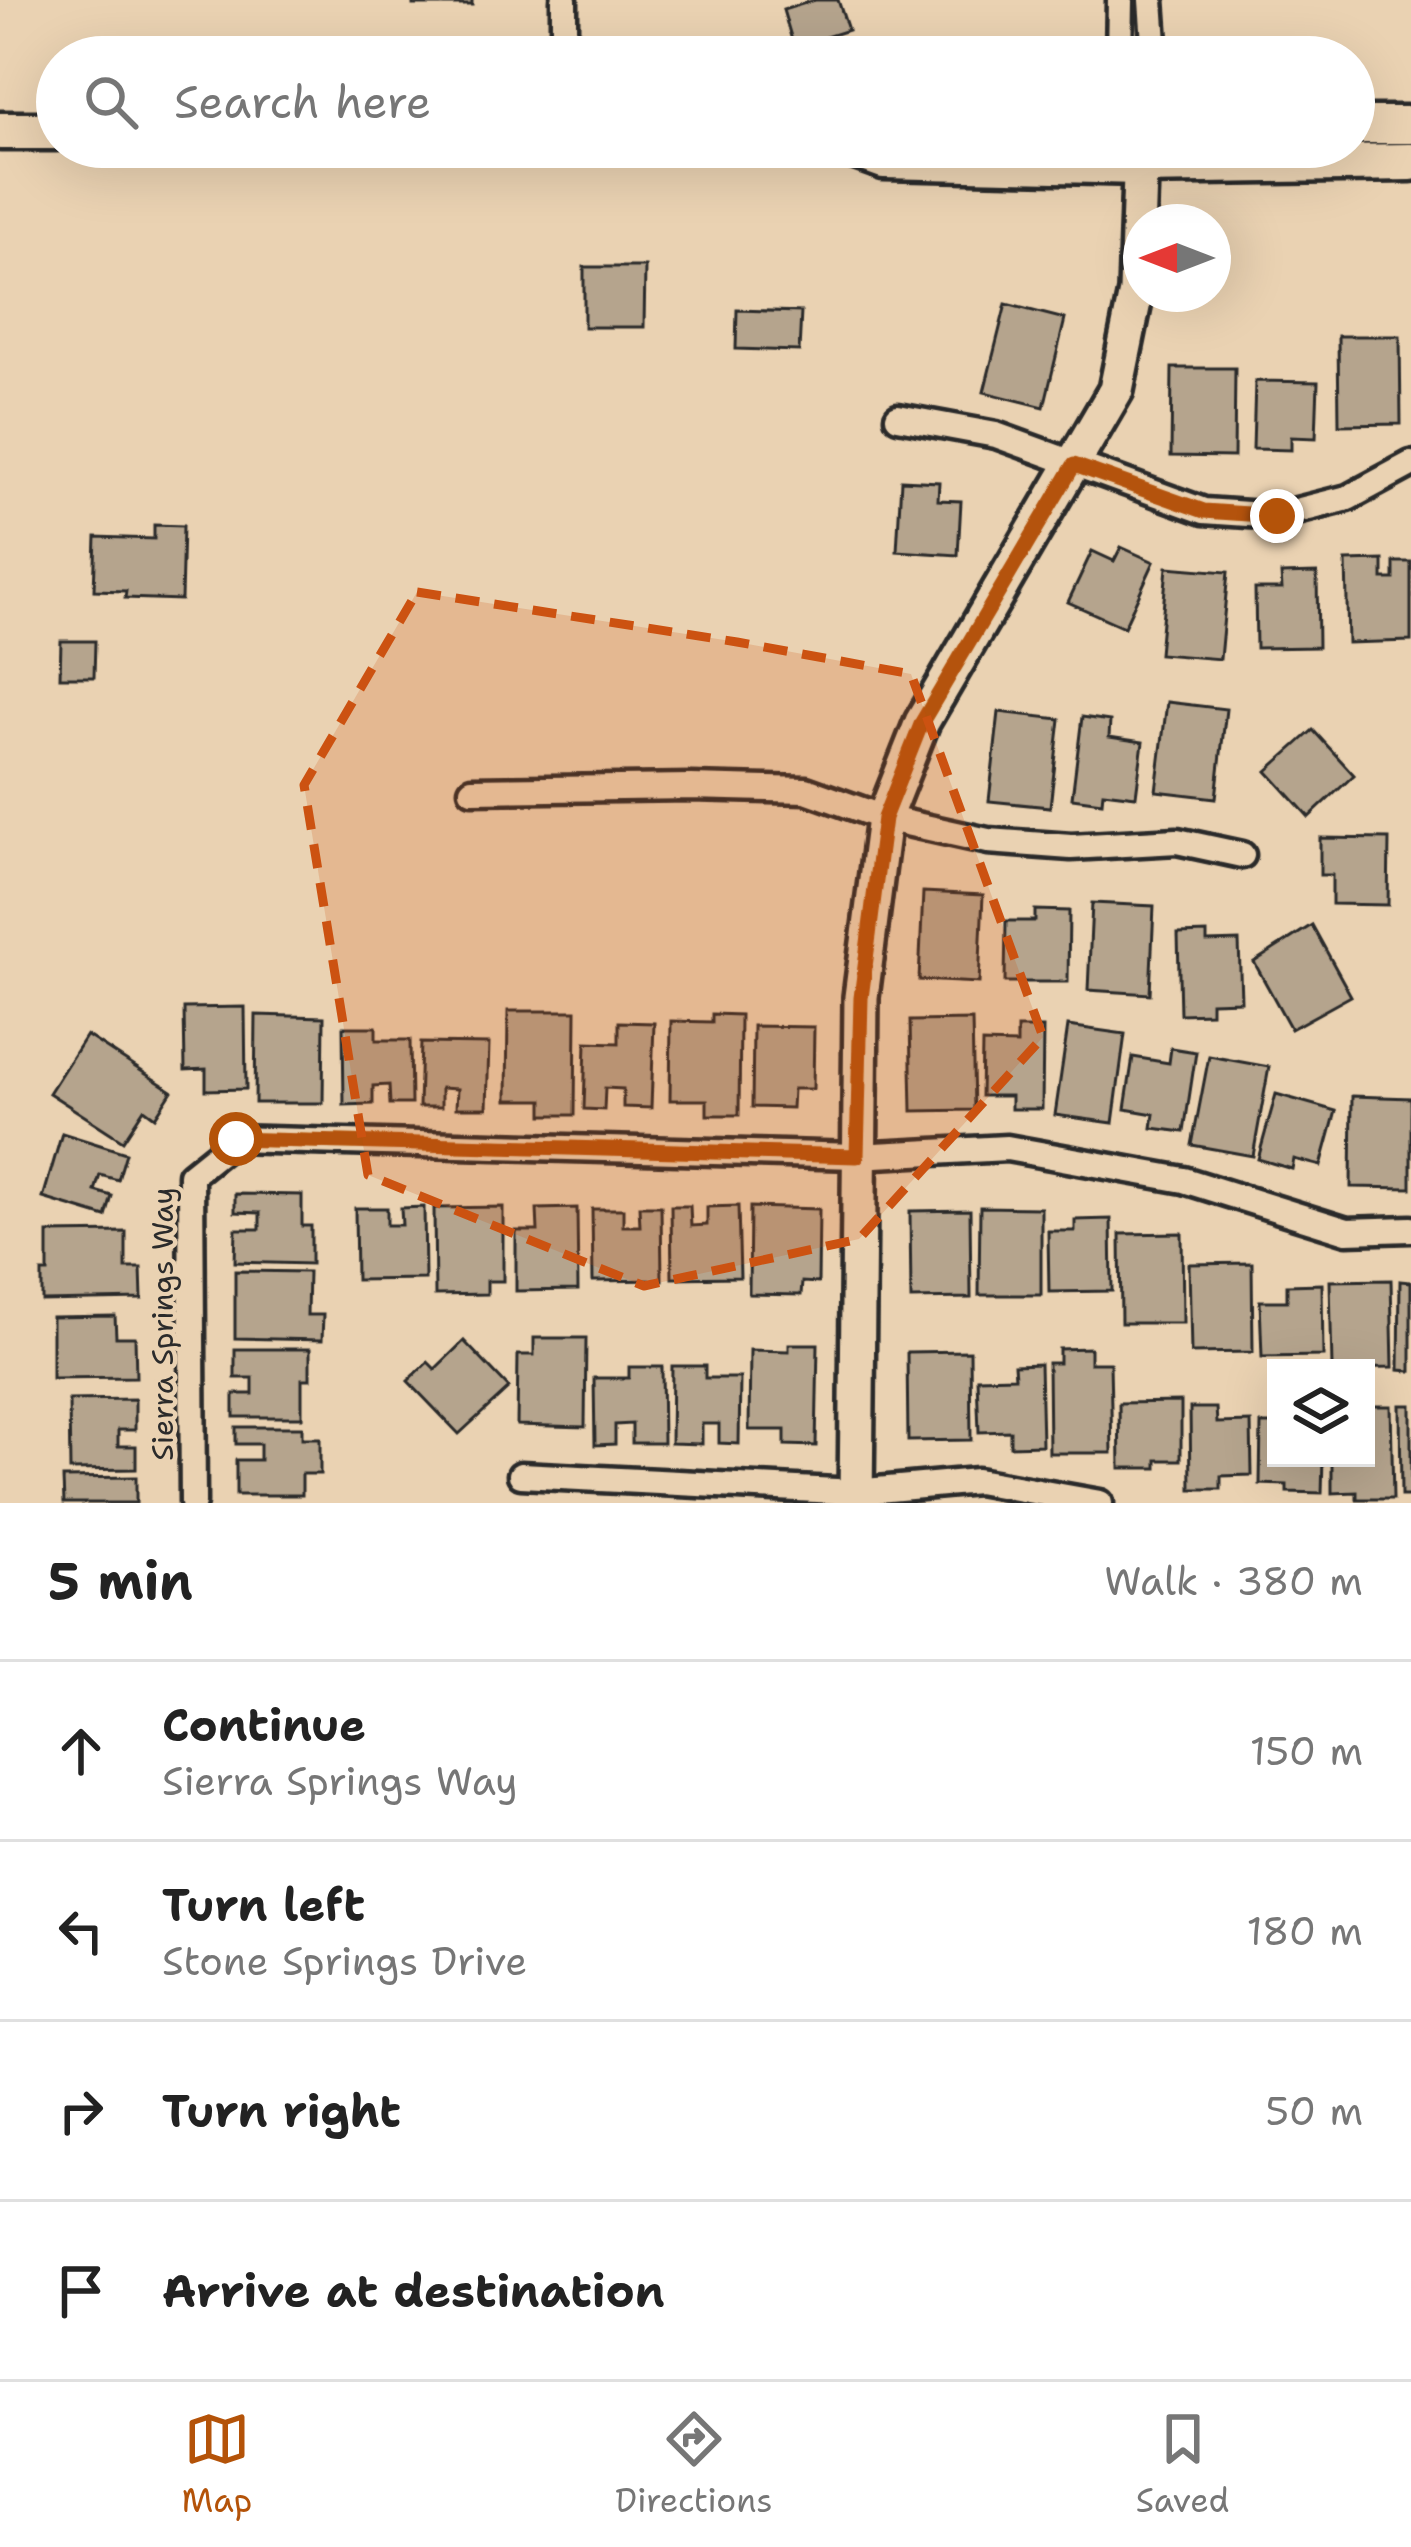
<!DOCTYPE html>
<html lang="en">
<head>
<meta charset="utf-8">
<style>
	:root { --surface:#fff; --page:#f6f6f6; --text:#222; --muted:#767676; --line:#e0e0e0; --accent:#b45309 }
	body { margin:0; font-family:"Shantell Sans",sans-serif; background:var(--page); color:var(--text) }
	.controls { position:absolute; right:36px; bottom:36px; display:grid; overflow:hidden; border-radius:0px; box-shadow:0 12px 48px #0002 }
	.controls button { width:108px; height:108px; display:grid; place-items:center; padding:0; border:0; border-bottom:3px solid var(--line); background:var(--surface); color:var(--text); font:60px sans-serif }
	.compass { position:absolute; left:1123px; top:204px; width:108px; height:108px; border-radius:50%; background:var(--surface); box-shadow:0 12px 48px #0002; rotate:270deg }
	.stop { position:absolute; width:36px; height:36px; margin:-27px; border:9px solid #b45309; border-radius:50%; background:#fff }
	.stop.end { background:#b45309; border-color:#fff; box-shadow:0 3px 12px #0008 }
	.list { margin:0; padding:0; list-style:none }
	h2 { display:flex; justify-content:space-between; align-items:center; height:156px; margin:0; padding:0 48px; font-size:51px }
	h2 small { font-size:39px; font-weight:400; color:var(--muted) }
	.list li { display:grid; grid-template-columns:78px 1fr auto; gap:36px; align-items:center; box-sizing:border-box; height:180px; padding:0 48px; border-top:3px solid var(--line) }
	.list b { display:block; font-size:45px; white-space:nowrap }
	.list p { margin:0; font-size:39px; white-space:nowrap; color:var(--muted) }
	.list em { font-size:39px; font-style:normal; color:var(--muted) }
	.icon { flex:none; width:66px; height:66px; fill:none; stroke:currentColor; stroke-width:2; stroke-linecap:round; stroke-linejoin:round }
	.map { position:relative; flex:none; width:1411px; height:1503px; overflow:hidden }
	.search { position:absolute; background:var(--surface); box-shadow:0 12px 48px #0002; left:36px; right:36px; top:36px; height:132px; display:flex; align-items:center; gap:30px; box-sizing:border-box; padding:0 42px; border-radius:66px; color:var(--muted); font-size:45px }
	.sheet { height:876px; background:var(--surface) }
	nav { display:flex; justify-content:space-around; align-items:center; box-sizing:border-box; height:168px; border-top:3px solid var(--line); background:var(--surface); font-size:33px; color:var(--muted) }
	nav a { display:grid; justify-items:center; gap:6px }
	nav .on { color:var(--accent) }
	.map>svg:first-child { display:block }
</style>
</head>
<body>
<div class="map">
<svg width="1411" height="1503" viewBox="0 0 1411 1503">
	<rect width="100%" height="100%" fill="#ead2b2"/>
	<filter id="ink" filterUnits="userSpaceOnUse"><feTurbulence type="fractalNoise" baseFrequency=".00833" numOctaves="2"/><feDisplacementMap in="SourceGraphic" scale="24" xChannelSelector="R" yChannelSelector="G"/><feConvolveMatrix kernelMatrix="1 2 1 2 8 2 1 2 1" color-interpolation-filters="sRGB"/></filter>
	<g filter="url(#ink)">
		<g fill="#b5a48d" stroke="#2b2b2b" stroke-width="3">
			<rect x="413" y="0" width="59" height="5"/>
			<path d="M815,0H838L848,30L794,47L783,10Z"/>
			<path d="M584,267H645L644,327H584Z"/>
			<path d="M1006,304L1065,319L1044,407L984,392Z"/>
			<path d="M737,310L801,312L799,351L736,349Z"/>
			<path d="M1338,336H1400L1401,424L1339,425Z"/>
			<path d="M1172,368H1235L1234,457L1171,456Z"/>
			<path d="M1255,381L1318,382L1316,438L1291,437V450L1253,449Z"/>
			<path d="M901,480L939,482L938,500L961,501L958,555L897,551Z"/>
			<path d="M154,525L183,526L181,600L125,598L126,591L94,590L96,537L154,539Z"/>
			<path d="M1121,547L1154,562L1124,627L1068,602L1092,551L1114,561Z"/>
			<path d="M1383,560V579H1394V562H1411V641L1348,643L1346,561Z"/>
			<path d="M1167,567L1228,572L1220,659L1159,654Z"/>
			<path d="M1317,573L1318,647L1256,648L1255,589H1282L1281,574Z"/>
			<path d="M61,641H95L94,677H60Z"/>
			<path d="M1167,702L1226,709L1216,798L1156,791Z"/>
			<path d="M999,712L1060,719L1050,807L989,801Z"/>
			<path d="M1082,717L1110,721L1109,737L1143,742L1136,796L1103,792L1102,802L1072,798Z"/>
			<path d="M1313,730L1354,775L1309,817L1267,771Z"/>
			<path d="M1320,838L1389,839L1388,905L1332,904V875H1320Z"/>
			<path d="M923,892L983,895L979,983L919,980Z"/>
			<path d="M1092,903L1154,906L1150,994L1088,990Z"/>
			<path d="M1035,910L1069,911L1068,982H1005L1006,921H1035Z"/>
			<path d="M1312,925L1351,996L1291,1029L1254,962Z"/>
			<path d="M1207,933V942L1239,941L1241,1001L1211,1002V1013L1180,1014L1178,934Z"/>
			<path d="M245,1007L246,1089L206,1090V1069L185,1070L184,1008Z"/>
			<path d="M508,1011H576L575,1115H543V1100H507Z"/>
			<path d="M712,1014L740,1015L739,1115H707V1100H670L671,1021L712,1022Z"/>
			<path d="M256,1015L324,1017L323,1103H255Z"/>
			<path d="M972,1020L974,1110L912,1111L910,1021Z"/>
			<path d="M619,1022L654,1023L651,1108L623,1107V1089L605,1088L604,1110L584,1109L586,1042L619,1043Z"/>
			<path d="M753,1026L814,1027L813,1089H793L792,1108L752,1107Z"/>
			<path d="M1068,1026L1125,1034L1113,1123L1055,1115Z"/>
			<path d="M343,1027H376V1040H410L411,1104H390L389,1085L373,1086V1104L344,1105Z"/>
			<path d="M1017,1028H1043L1042,1109H1011V1096H981L982,1043L1017,1044Z"/>
			<path d="M86,1035L172,1091L155,1117L144,1109L123,1141L49,1093Z"/>
			<path d="M421,1043L489,1044L487,1108H456L457,1089L441,1088V1107H419Z"/>
			<path d="M1171,1048L1196,1052L1184,1132L1152,1128L1154,1114L1125,1109L1133,1057L1169,1063Z"/>
			<path d="M1209,1056L1269,1067L1253,1156L1192,1145Z"/>
			<path d="M1276,1094L1336,1111L1321,1166L1294,1159L1292,1169L1258,1159Z"/>
			<path d="M1352,1096L1411,1098V1188L1351,1187Z"/>
			<path d="M62,1133L126,1153L118,1180L100,1175L95,1191L112,1196L106,1217L43,1198Z"/>
			<path d="M235,1194L302,1195V1226H311V1264L235,1262L236,1229H260V1213L235,1212Z"/>
			<path d="M639,1206H661L662,1280L593,1281L592,1209H623V1226H640Z"/>
			<path d="M671,1206H690L691,1226L707,1225V1207L738,1206L740,1277L672,1278Z"/>
			<path d="M424,1207L425,1279L356,1280L355,1208H387V1225H402L401,1208Z"/>
			<path d="M503,1207V1281H487V1294L435,1295L434,1208Z"/>
			<path d="M750,1207L819,1209L818,1283L802,1282L801,1295L749,1294Z"/>
			<path d="M980,1207L1041,1208V1295H979Z"/>
			<path d="M577,1208L578,1290L516,1291V1231H538L537,1209Z"/>
			<path d="M970,1210L971,1298L911,1299L910,1211Z"/>
			<path d="M1111,1219L1112,1291L1049,1292L1048,1231H1075V1220Z"/>
			<path d="M126,1232V1268H141L142,1299L42,1301V1272H48V1233Z"/>
			<path d="M1182,1233L1183,1323H1121L1120,1234Z"/>
			<path d="M1252,1263L1253,1352L1191,1353L1189,1264Z"/>
			<path d="M235,1271L308,1272L307,1315H323L322,1340L235,1338Z"/>
			<path d="M1391,1280L1393,1367L1332,1368L1330,1281Z"/>
			<path d="M1400,1281L1411,1282V1371L1399,1370Z"/>
			<path d="M1322,1284L1323,1356L1262,1357L1260,1301H1287V1285Z"/>
			<path d="M115,1316L116,1337H135L136,1377L52,1378V1317Z"/>
			<path d="M534,1338H586L585,1427L517,1425L518,1355H534Z"/>
			<path d="M464,1341L509,1388L459,1434L408,1381L428,1362L435,1369Z"/>
			<path d="M789,1344H818L816,1446L785,1445V1430H749L750,1350L789,1351Z"/>
			<path d="M1090,1348V1363H1110L1112,1453H1049L1048,1363H1059V1349Z"/>
			<path d="M235,1349H310V1379H302V1417H234V1394H253V1378H235Z"/>
			<path d="M970,1351L971,1440L908,1441L907,1352Z"/>
			<path d="M1040,1364L1042,1445L1010,1446V1431L979,1432L977,1378L1015,1377L1014,1365Z"/>
			<path d="M672,1366H705V1378H740L739,1444L719,1443V1424H702V1444L671,1443Z"/>
			<path d="M629,1367H662L663,1443H632V1424L615,1425V1444L595,1445L594,1378H629Z"/>
			<path d="M135,1399V1430H118V1446H136V1469L70,1470L69,1400Z"/>
			<path d="M1181,1402V1460H1157V1468H1120L1119,1403Z"/>
			<path d="M1400,1405H1411V1496H1401Z"/>
			<path d="M1366,1406H1391L1393,1499H1357V1492L1332,1493V1458H1366Z"/>
			<path d="M1190,1408H1216L1217,1423L1251,1422L1252,1475L1221,1476V1489H1191Z"/>
			<path d="M1261,1424H1276V1458H1323L1322,1493L1287,1492V1485L1260,1484Z"/>
			<path d="M236,1427H302V1438H320V1474H302V1495H236V1460H260V1444H236Z"/>
			<path d="M136,1477V1503H64L63,1478Z"/>
		</g>
		<g fill="none" stroke-linecap="round" stroke-linejoin="round">
			<defs>
				<g id="minor">
					<path d="M564,0V57"/>
					<path d="M1151,0L1155,57"/>
					<path d="M1119,57L1120,0"/>
					<path d="M898,417L996,435L1204,511L1277,516L1348,498L1411,464"/>
					<path d="M472,790L691,787L806,790L884,818L988,841L1071,847L1177,841L1242,855"/>
					<path d="M521,1475L855,1492L977,1481L1100,1503"/>
					<path d="M193,1503L191,1175L236,1139L857,1156L1007,1148L1184,1180L1347,1231L1411,1229"/>
				</g>
				<path id="tertiary" d="M856,1503L861,997L884,818L922,722L1116,390L1136,292L1141,147"/>
				<g id="secondary">
					<path d="M1354,125H1411"/>
					<path d="M0,131H57"/>
					<path d="M848,147L884,160L1140,166L1411,162"/>
				</g>
			</defs>
			<use href="#minor" stroke="#2b2b2b" stroke-width="33"/>
			<use href="#tertiary" stroke="#2b2b2b" stroke-width="42"/>
			<use href="#secondary" stroke="#2b2b2b" stroke-width="45"/>
			<use href="#minor" stroke="#ead2b2" stroke-width="24"/>
			<use href="#tertiary" stroke="#ead2b2" stroke-width="33"/>
			<use href="#secondary" stroke="#ead2b2" stroke-width="36"/>
		</g>
	</g>
	<g fill="none" stroke-linecap="round" stroke-linejoin="round" filter="url(#ink)">
		<path stroke="#b45309" stroke-width="15" d="M236,1139L857,1156L861,998L884,818L922,722L1074,465L1204,511L1277,516"/>
	</g>
	<path fill="#cc5211" fill-opacity="0.2" stroke="#cc5211" stroke-width="9" stroke-dasharray="24 15" stroke-linejoin="round" d="M417,592L737,642L911,674L1043,1037L859,1239L644,1286L368,1175L304,785Z"/>
	<g text-anchor="middle" stroke-width="9" stroke-linejoin="round" paint-order="stroke">
		<g font-size="30" fill="#2b2b2b" stroke="#ead2b2">
			<text transform="translate(163 1324) rotate(-90)" y="10">Sierra Springs Way</text>
		</g>
	</g>
</svg>
<div class="controls">
<button><svg class="icon" aria-label="layers" viewBox="0 0 24 24"><path d="M12 4l9 5-9 5-9-5zM3 14l9 5 9-5"/></svg></button>
</div>
<svg class="compass" viewBox="-18 -18 36 36"><path d="M0-13l5 13h-10z" fill="#e53935"/><path d="M0 13l5-13h-10z" fill="#767676"/></svg>
<div class="stop" style="left:236px;top:1139px"></div>
<div class="stop end" style="left:1277px;top:516px"></div>
<div class="search"><svg class="icon" aria-label="search" viewBox="0 0 24 24"><circle cx="10" cy="10" r="6"/><path d="M15 15l6 6"/></svg>Search here</div>
</div>
<section class="sheet">
<h2>5 min<small>Walk · 380 m</small></h2>
<ul class="list">
<li><svg class="icon" aria-label="ahead" viewBox="0 0 24 24"><path d="M12 20V5M6 11l6-6 6 6"/></svg><div><b>Continue</b><p>Sierra Springs Way</p></div><em>150 m</em></li>
<li><svg class="icon" aria-label="left" viewBox="0 0 24 24"><path d="M17 20v-9H6M10 6l-5 5 5 5"/></svg><div><b>Turn left</b><p>Stone Springs Drive</p></div><em>180 m</em></li>
<li><svg class="icon" aria-label="right" viewBox="0 0 24 24"><path d="M7 20v-9h11M14 6l5 5-5 5"/></svg><div><b>Turn right</b></div><em>50 m</em></li>
<li><svg class="icon" aria-label="arrive" viewBox="0 0 24 24"><path d="M6 21V4h12l-3 4 3 4H6"/></svg><div><b>Arrive at destination</b></div></li>
</ul>
</section>
<nav>
<a class="on"><svg class="icon" aria-label="map" viewBox="0 0 24 24"><path d="M3 6l6-2 6 2 6-2v14l-6 2-6-2-6 2zM9 4v14M15 6v14"/></svg>Map</a>
<a><svg class="icon" aria-label="directions" viewBox="0 0 24 24"><path d="M12 3l9 9-9 9-9-9zM9 14v-3h6M13 9l2 2-2 2"/></svg>Directions</a>
<a><svg class="icon" aria-label="saved" viewBox="0 0 24 24"><path d="M7 4h10v16l-5-4-5 4z"/></svg>Saved</a>
</nav>
</body>
</html>
